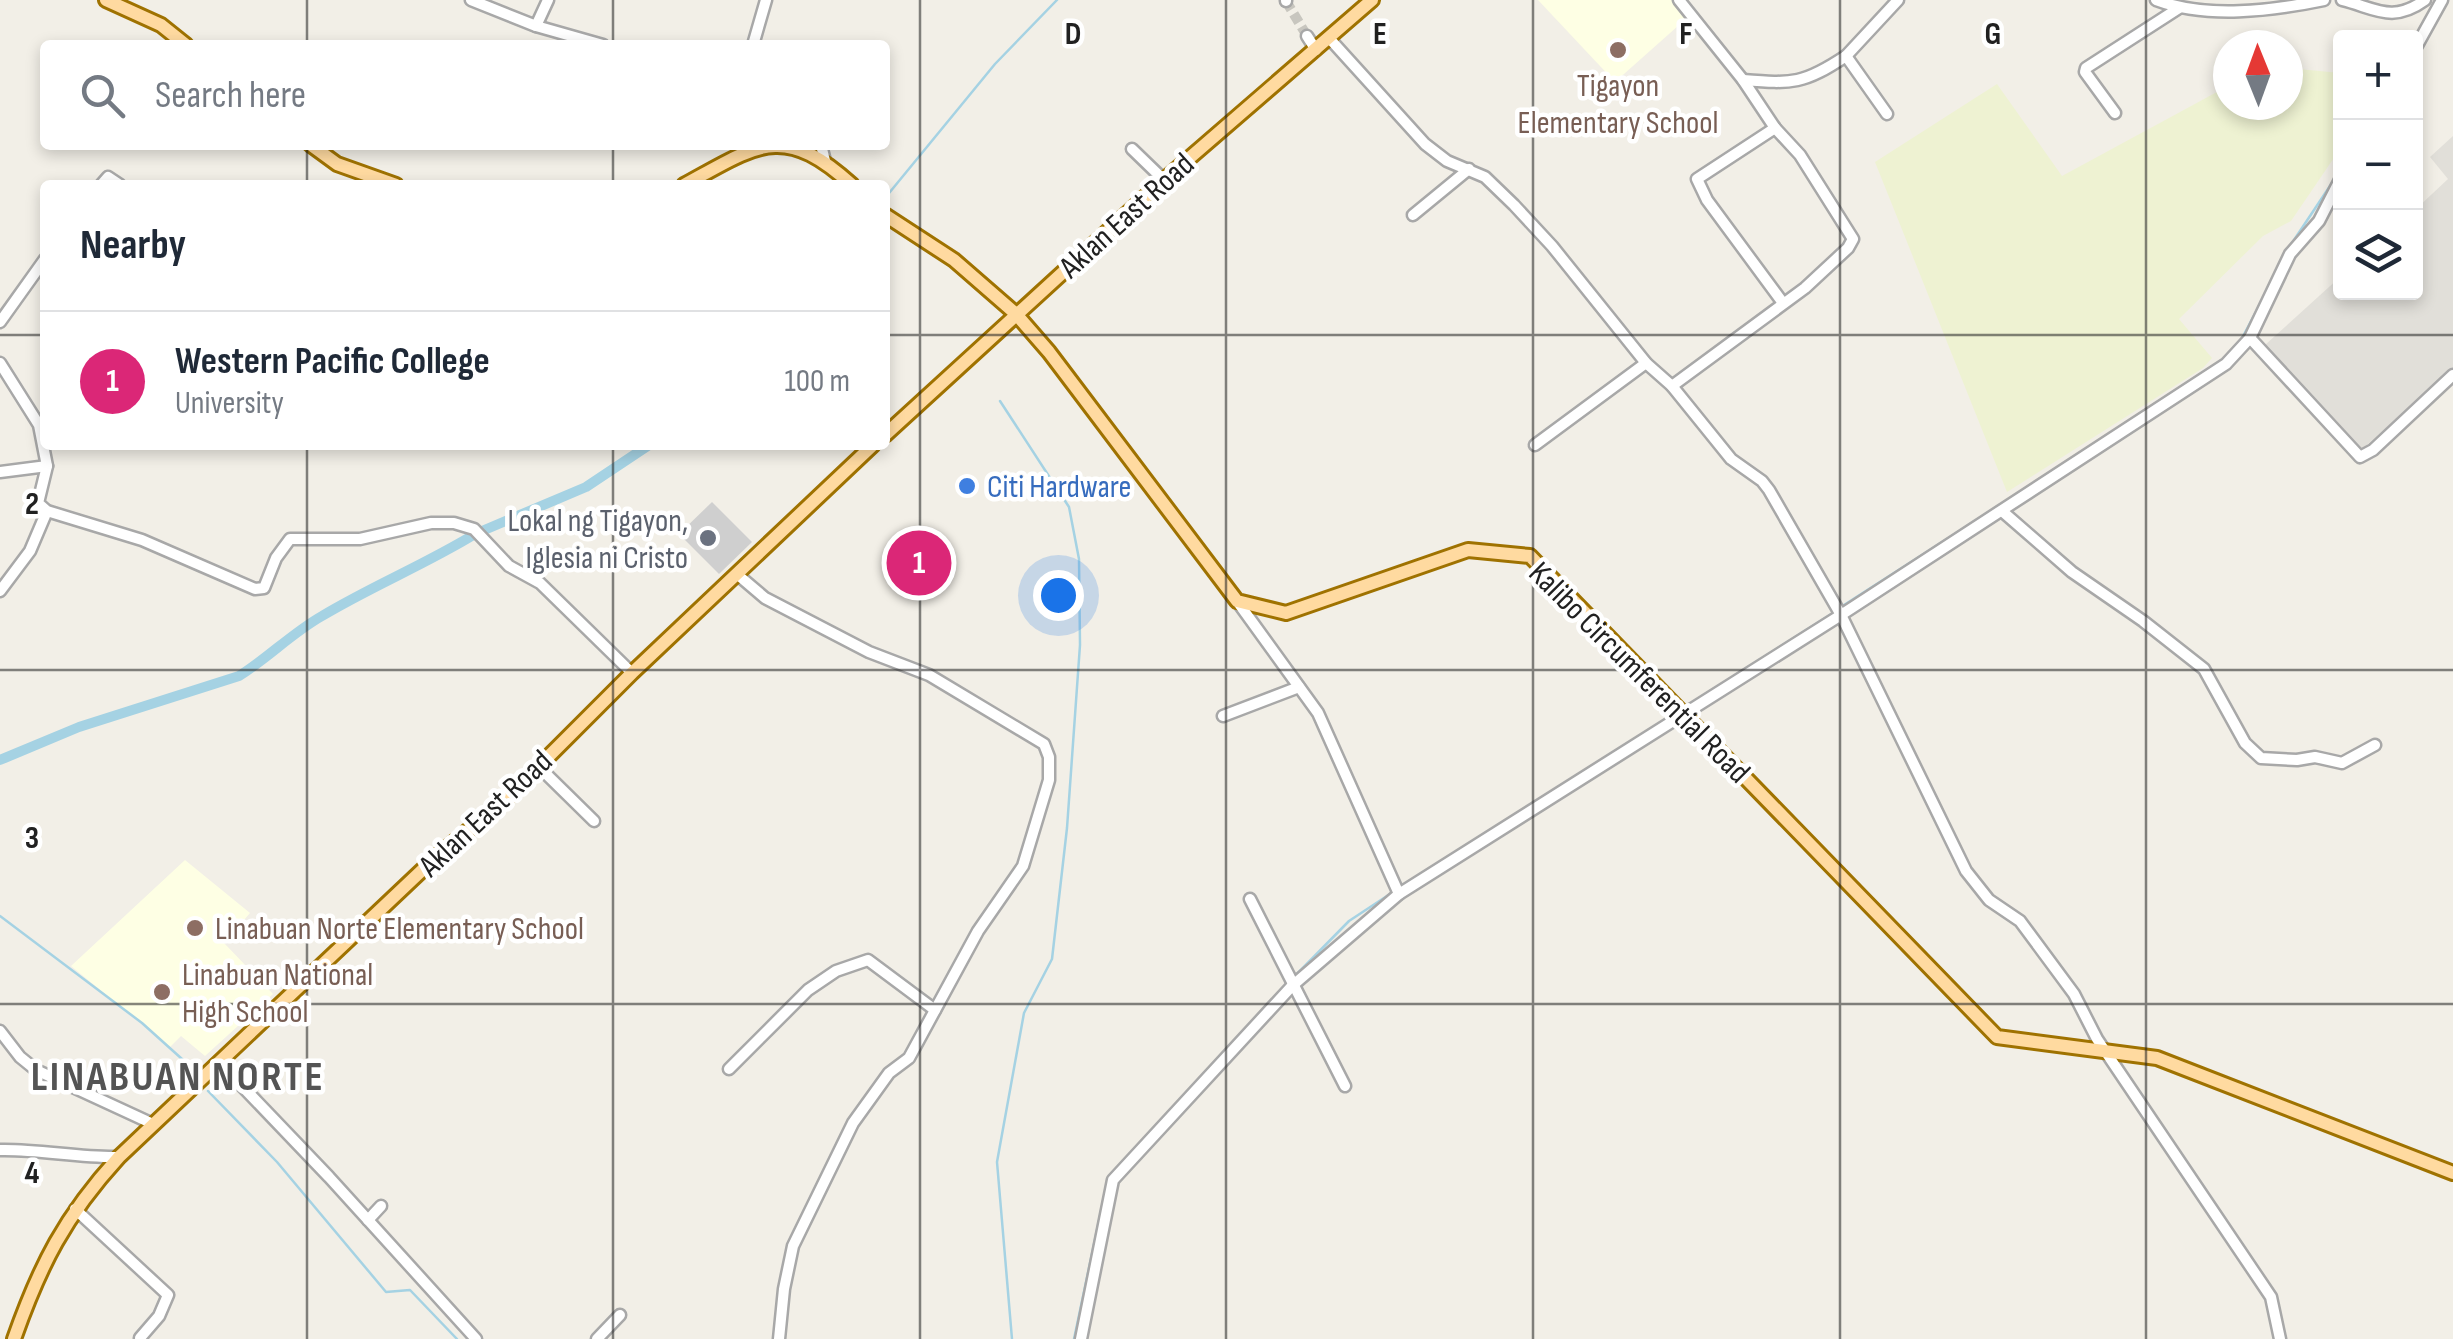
<!DOCTYPE html>
<html lang="en">
<head>
<meta charset="utf-8">
<style>
	:root { --surface:#fff; --page:#f6f6f7; --text:#1f2937; --muted:#747a83; --line:#e0e1e3; --accent:#db2777 }
	body { margin:0; font-family:"Sofia Sans Condensed",sans-serif; background:var(--page); color:var(--text) }
	.controls { position:absolute; right:30px; top:30px; display:grid; overflow:hidden; border-radius:10px; box-shadow:0 5px 15px #0003 }
	.controls button { width:90px; height:90px; display:grid; place-items:center; padding:0; border:0; border-bottom:2px solid var(--line); background:var(--surface); color:var(--text); font:50px sans-serif }
	.compass { position:absolute; left:2213px; top:30px; width:90px; height:90px; border-radius:50%; background:var(--surface); box-shadow:0 5px 15px #0003; rotate:359deg }
	.you { position:absolute; left:1058px; top:595px; width:35px; height:35px; margin:-25px; border:8px solid #fff; border-radius:50%; background:#1a73e8; box-shadow:0 0 0 15px #1a73e833 }
	.badge { display:grid; place-items:center; width:65px; height:65px; border-radius:50%; background:var(--accent); color:#fff; font-size:32px; font-weight:700 }
	.pin { position:absolute; translate:-50% -50%; border:5px solid #fff; box-shadow:0 2px 10px #0006 }
	.list { margin:0; padding:0; list-style:none }
	h2 { display:flex; justify-content:space-between; align-items:center; height:130px; margin:0; padding:0 40px; font-size:42px }
	h2 small { font-size:32px; font-weight:400; color:var(--muted) }
	.list li { display:grid; grid-template-columns:65px 1fr auto; gap:30px; align-items:center; box-sizing:border-box; height:140px; padding:0 40px; border-top:2px solid var(--line) }
	.list b { display:block; font-size:38px; white-space:nowrap }
	.list p { margin:0; font-size:32px; white-space:nowrap; color:var(--muted) }
	.list em { font-size:32px; font-style:normal; color:var(--muted) }
	.icon { flex:none; width:55px; height:55px; fill:none; stroke:currentColor; stroke-width:2; stroke-linecap:round; stroke-linejoin:round }
	.map { position:relative; flex:none; width:2453px; height:1339px; overflow:hidden }
	.search { position:absolute; background:var(--surface); box-shadow:0 5px 15px #0003; left:40px; top:40px; width:850px; height:110px; display:flex; align-items:center; gap:25px; box-sizing:border-box; padding:0 35px; border-radius:10px; color:var(--muted); font-size:38px }
	.panel { position:absolute; background:var(--surface); box-shadow:0 5px 15px #0003; left:40px; top:180px; width:850px; height:270px; border-radius:10px }
	.map>svg:first-child { display:block }
</style>
</head>
<body>
<div class="map">
<svg width="2453" height="1339" viewBox="0 0 2453 1339">
	<rect width="100%" height="100%" fill="#f2efe7"/>
	<g fill="#feffe4">
		<path d="M1538,0H1674L1687,18L1615,82Z"/>
		<path d="M185,860L250,913L224,943L273,994L205,1056L181,1036L170,1047L71,966Z"/>
	</g>
	<path fill="#cfcfcf" d="M712,502L752,542L719,574L679,534Z"/>
	<path fill="#e1dfd9" d="M2453,136V368L2360,451L2265,345L2340,277V292H2416V209L2448,179L2430,157Z"/>
	<path fill="#eef2d2" d="M2288,68L2340,73V149L2291,221L2263,236L2179,319L2212,358L2203,368L2007,492L1875,162L1997,84L2062,176L2228,86V105H2288Z"/>
	<g fill="none" stroke-linecap="round" stroke-linejoin="round">
		<g stroke="#a5d2e3" stroke-width="2.5">
			<path d="M885,198L995,64L1057,0"/>
			<path d="M2288,249L2340,171"/>
			<path d="M2240,342L2269,287"/>
			<path d="M2215,366L2228,355"/>
			<path d="M1000,401L1069,507L1079,559L1080,645L1067,828L1052,959L1024,1013L997,1162L1012,1339"/>
			<path d="M1844,605L2011,498"/>
			<path d="M1696,700L1833,613"/>
			<path d="M1639,737L1671,716"/>
			<path d="M0,916L142,1023L192,1068"/>
			<path d="M1293,978L1349,921L1393,892"/>
			<path d="M208,1091L277,1162L386,1292L410,1290L457,1339"/>
			<path d="M1074,1339L1105,1192"/>
		</g>
		<g stroke="#a5d2e3" stroke-width="10">
			<path d="M482,531L586,487L649,445"/>
			<path d="M0,760L79,727L239,676C268,658 292,633 322,616C372,586 426,564 475,534"/>
		</g>
		<path stroke="#c8c6bf" stroke-width="10" stroke-dasharray="10 5" stroke-linecap="butt" d="M1286,1L1307,36"/>
		<defs>
			<g id="minor">
				<path d="M471,0L536,26L603,45"/>
				<path d="M1286,0V1"/>
				<path d="M2156,0C2207,19 2271,11 2324,0"/>
				<path d="M2342,0C2375,8 2392,24 2425,0"/>
				<path d="M536,26L548,0"/>
				<path d="M1307,36L1316,50"/>
				<path d="M1329,38L1425,144L1447,161L1485,177L1514,205L1552,246L1646,363L1672,386L1731,459L1762,481L1769,490L1841,615L1966,871L1989,900L2020,921L2074,994L2097,1039L2271,1297L2280,1339"/>
				<path d="M753,45L766,0"/>
				<path d="M2416,47L2442,0"/>
				<path d="M1846,56L1898,0"/>
				<path d="M1743,80C1793,84 1804,84 1846,56L1887,114"/>
				<path d="M2115,113L2085,72L2086,68L2179,8"/>
				<path d="M1775,128L1697,179L1707,200L1783,303"/>
				<path d="M821,145L825,161"/>
				<path d="M1132,149L1164,180"/>
				<path d="M2340,180L2319,221L2290,254L2250,338L2360,457L2373,450L2453,375"/>
				<path d="M101,185L108,177L120,185"/>
				<path d="M1413,215L1469,169"/>
				<path d="M0,322L45,259"/>
				<path d="M0,363L39,425L47,466L38,503L47,511L142,540L255,589L264,588L276,558L290,539H360L431,523H454L474,529L509,566L540,583L632,673"/>
				<path d="M1672,386L1805,288L1848,248L1853,239L1800,155L1775,128L1743,80L1679,0"/>
				<path d="M1535,445L1646,363"/>
				<path d="M0,472L47,466"/>
				<path d="M2002,511L2072,572L2143,621L2204,669L2245,743L2261,758L2297,760L2315,757L2342,763L2375,745"/>
				<path d="M738,575L765,598L869,652L929,675L1044,744L1049,757V780L1023,866L978,931L909,1058L889,1073L853,1123L793,1246L784,1289L779,1339"/>
				<path d="M0,591L30,551L47,511"/>
				<path d="M1237,601L1318,713L1399,894"/>
				<path d="M1223,716L1299,687"/>
				<path d="M538,766L594,821"/>
				<path d="M1250,899L1345,1086"/>
				<path d="M0,1031L20,1057L36,1070L153,1124"/>
				<path d="M219,1062L329,1177L476,1339"/>
				<path d="M729,1069L808,990L836,971L868,960L935,1010"/>
				<path d="M0,1150C39,1149 79,1158 119,1157"/>
				<path d="M75,1209L168,1295L159,1316L140,1338"/>
				<path d="M368,1220L381,1206"/>
				<path d="M597,1339L620,1315"/>
				<path d="M1081,1339L1113,1180L1292,986L1399,894L1841,615L2226,364L2250,338"/>
			</g>
			<g id="major">
				<path d="M106,0L161,25L186,45"/>
				<path d="M311,145L337,164L396,185"/>
				<path d="M684,185C757,145 783,122 852,185"/>
				<path d="M885,215L954,260L1016,314L1049,352L1237,601L1286,613L1468,550L1530,556L1997,1037L2157,1058L2453,1173"/>
				<path d="M885,435L1164,180L1372,0"/>
				<path d="M14,1339C40,1265 65,1216 119,1157L435,858L504,801L632,673L873,445"/>
			</g>
		</defs>
		<use href="#minor" stroke="#a8a8a8" stroke-width="15"/>
		<use href="#major" stroke="#9f7200" stroke-width="18"/>
		<use href="#minor" stroke="#fff" stroke-width="10"/>
		<use href="#major" stroke="#ffdaa0" stroke-width="12"/>
	</g>
	<path fill="none" stroke="#212121" stroke-width="2.5" stroke-opacity="0.55" d="M307,0V45M613,0V45M920,0V1339M1226,0V1339M1533,0V1339M1840,0V1339M2146,0V1339M307,145V185M613,145V185M0,335H45M885,335H2453M307,445V1339M613,445V1339M0,670H2453M0,1004H2453"/>
	<g fill="#8d6e63" stroke="#fff" stroke-width="4">
		<circle cx="1618" cy="50" r="10"/>
		<circle cx="195" cy="928" r="10"/>
		<circle cx="162" cy="992" r="10"/>
	</g>
	<circle fill="#3f7fe0" stroke="#fff" stroke-width="4" cx="967" cy="486" r="10"/>
	<circle fill="#6b7280" stroke="#fff" stroke-width="4" cx="708" cy="538" r="10"/>
	<g text-anchor="middle" stroke-width="9" stroke-linejoin="round" paint-order="stroke">
		<g font-size="32" fill="#785e54" stroke="#fff" text-anchor="start">
			<text x="1618" y="96" text-anchor="middle">Tigayon<tspan x="1618" dy="37">Elementary School</tspan></text>
			<text x="215" y="939">Linabuan Norte Elementary School</text>
			<text x="182" y="985">Linabuan National<tspan x="182" dy="37">High School</tspan></text>
		</g>
		<g font-size="32" fill="#212121" stroke="#fff">
			<text transform="translate(1126 215) rotate(-42)" y="11">Aklan East Road</text>
			<text transform="translate(1640 672) rotate(45)" y="11">Kalibo Circumferential Road</text>
			<text transform="translate(485 813) rotate(-43)" y="11">Aklan East Road</text>
		</g>
		<g font-size="32" fill="#366cbe" stroke="#fff" text-anchor="start">
			<text x="987" y="497">Citi Hardware</text>
		</g>
		<g font-size="32" fill="#5b616d" stroke="#fff" text-anchor="end">
			<text x="688" y="531">Lokal ng Tigayon,<tspan x="688" dy="37">Iglesia ni Cristo</tspan></text>
		</g>
		<g font-size="42" font-weight="bold" letter-spacing="2.5" fill="#545454" stroke="#fff">
			<text x="178" y="1090">LINABUAN NORTE</text>
		</g>
	</g>
	<g font-size="32" text-anchor="middle" font-weight="bold" fill="#212121" stroke="#fff" stroke-width="9" stroke-linejoin="round" paint-order="stroke">
		<text x="1073" y="44">D</text>
		<text x="1380" y="44">E</text>
		<text x="1686" y="44">F</text>
		<text x="1993" y="44">G</text>
		<text x="32" y="514">2</text>
		<text x="32" y="848">3</text>
		<text x="32" y="1183">4</text>
	</g>
</svg>
<div class="controls">
<button>+</button>
<button>−</button>
<button><svg class="icon" aria-label="layers" viewBox="0 0 24 24"><path d="M12 4l9 5-9 5-9-5zM3 14l9 5 9-5"/></svg></button>
</div>
<svg class="compass" viewBox="-18 -18 36 36"><path d="M0-13l5 13h-10z" fill="#e53935"/><path d="M0 13l5-13h-10z" fill="#747a83"/></svg>
<div class="you"></div>
<div class="pin badge" style="left:919px;top:563px">1</div>
<div class="search"><svg class="icon" aria-label="search" viewBox="0 0 24 24"><circle cx="10" cy="10" r="6"/><path d="M15 15l6 6"/></svg>Search here</div>
<section class="panel">
<h2>Nearby<small></small></h2>
<ul class="list">
<li><span class="badge">1</span><div><b>Western Pacific College</b><p>University</p></div><em>100 m</em></li>
</ul>
</section>
</div>
</body>
</html>
